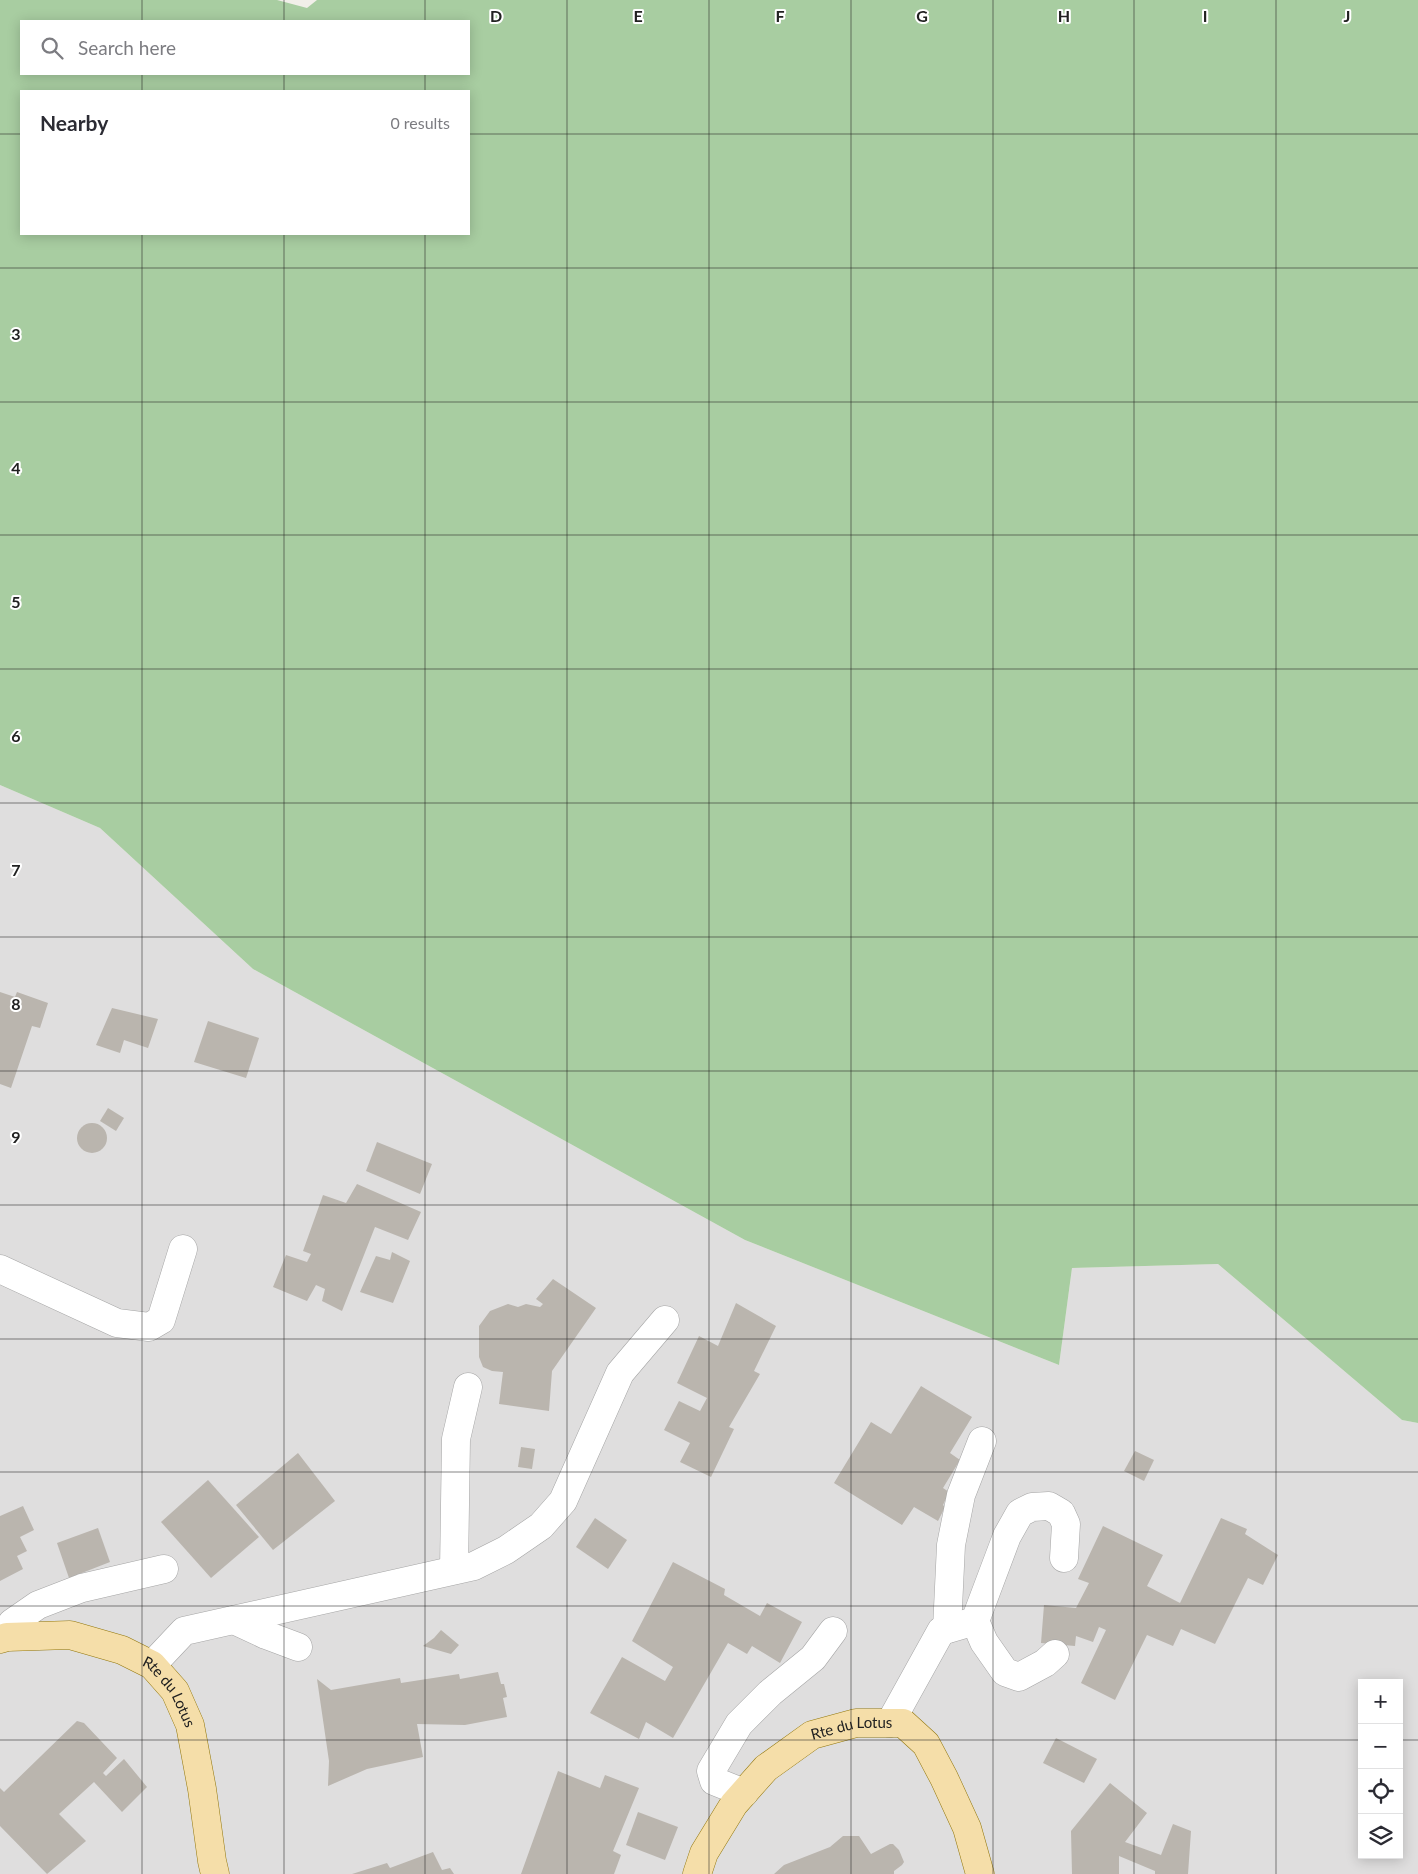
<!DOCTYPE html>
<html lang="en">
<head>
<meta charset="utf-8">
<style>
	:root { --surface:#fff; --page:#f2f2f3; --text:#2b2b33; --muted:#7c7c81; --line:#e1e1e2 }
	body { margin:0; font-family:Lato,sans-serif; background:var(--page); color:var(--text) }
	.controls { position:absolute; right:15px; bottom:15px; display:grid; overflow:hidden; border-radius:0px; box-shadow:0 2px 12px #0003 }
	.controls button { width:45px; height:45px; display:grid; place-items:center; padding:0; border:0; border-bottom:1px solid var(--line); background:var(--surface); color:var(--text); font:25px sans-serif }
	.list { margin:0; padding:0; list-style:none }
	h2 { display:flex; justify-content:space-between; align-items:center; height:65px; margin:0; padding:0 20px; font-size:21px }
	h2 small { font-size:16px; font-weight:400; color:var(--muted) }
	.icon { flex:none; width:28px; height:28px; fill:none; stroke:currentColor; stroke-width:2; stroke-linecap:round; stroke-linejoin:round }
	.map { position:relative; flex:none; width:1418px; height:1874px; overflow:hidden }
	.search { position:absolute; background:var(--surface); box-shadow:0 2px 12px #0003; left:20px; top:20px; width:450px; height:55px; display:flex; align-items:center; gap:12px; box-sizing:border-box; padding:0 18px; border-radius:0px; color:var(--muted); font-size:19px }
	.panel { position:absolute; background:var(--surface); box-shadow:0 2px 12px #0003; left:20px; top:90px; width:450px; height:145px; border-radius:0px }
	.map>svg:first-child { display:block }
</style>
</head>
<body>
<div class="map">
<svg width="1418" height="1874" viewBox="0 0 1418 1874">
	<rect width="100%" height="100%" fill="#f1efe9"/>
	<path fill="#dfdede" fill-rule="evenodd" d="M0,785L100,828L253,969L745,1240L1059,1365L1072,1268L1218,1264L1402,1420L1418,1423V1874H0ZM1362,1683H1399V1855H1362Z"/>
	<path fill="#a8cda1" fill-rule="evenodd" d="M0,0H277L307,8L317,0H1418V1423L1402,1420L1218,1264L1072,1268L1059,1365L745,1240L253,969L100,828L0,785ZM21,21H469V74H21ZM21,91H469V234H21Z"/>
	<g fill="#bab5ae">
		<path d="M0,992L15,997L17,992L48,1003L40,1028L32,1026L11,1088L0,1084Z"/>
		<path d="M112,1008L158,1019L148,1048L124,1040L120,1053L96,1045Z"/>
		<path d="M208,1021L259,1038L246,1078L194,1062Z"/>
		<path d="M108,1108L124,1118L116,1131L100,1121Z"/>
		<circle cx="92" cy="1138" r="15"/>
		<path d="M377,1142L432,1164L420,1194L366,1171Z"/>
		<path d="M357,1184L421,1212L408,1240L375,1227L342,1311L322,1301L325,1289L316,1285L307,1301L273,1287L286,1255L307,1262L311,1254L303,1251L323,1195L346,1203Z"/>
		<path d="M392,1252L410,1261L393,1303L360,1292L376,1256L390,1260Z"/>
		<path d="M553,1279L596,1308L552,1371L549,1411L499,1404L503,1372L492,1371L483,1367L479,1357V1326L490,1311L508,1304L518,1307L526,1304L540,1307L543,1304L536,1299Z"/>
		<path d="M736,1303L776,1326L754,1371L760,1374L729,1427L734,1429L711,1477L680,1462L690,1443L664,1430L679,1401L700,1411L707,1398L677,1383L699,1336L718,1346Z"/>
		<path d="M921,1386L972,1417L950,1453L960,1460L943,1488L949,1492L943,1505L945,1507L938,1521L914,1507L902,1525L834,1483L871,1422L891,1434Z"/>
		<path d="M521,1447L535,1449L532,1469L518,1467Z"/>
		<path d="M1135,1451L1154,1460L1144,1481L1124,1471Z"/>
		<path d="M298,1453L335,1501L273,1550L236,1505Z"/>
		<path d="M208,1480L259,1537L211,1578L161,1522Z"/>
		<path d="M23,1506L34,1530L20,1537L27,1551L17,1556L23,1569L0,1581V1516Z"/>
		<path d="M595,1518L627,1540L608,1569L576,1547Z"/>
		<path d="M1221,1518L1247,1529L1245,1534L1278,1555L1263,1585L1248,1578L1215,1644L1181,1629L1173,1646L1147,1635L1115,1700L1081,1683L1106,1630L1099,1627L1093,1642L1076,1636L1075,1646L1041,1643L1044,1605L1076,1608L1089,1583L1078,1579L1103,1526L1163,1555L1147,1586L1180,1603Z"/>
		<path d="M98,1528L110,1562L69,1578L57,1543Z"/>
		<path d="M673,1562L725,1589L724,1595L760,1616L767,1603L802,1622L780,1663L752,1646L747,1654L728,1643L673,1738L646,1722L639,1739L590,1713L622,1657L665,1681L673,1667L632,1641Z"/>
		<path d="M441,1630L459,1645L451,1654L423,1646L434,1638Z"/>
		<path d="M498,1672L501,1684H504L507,1697L503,1698L507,1717L465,1725L417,1724L423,1757L367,1769L328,1786L329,1761L317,1679L331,1690L400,1678L401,1683L459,1674L460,1679Z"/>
		<path d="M77,1721L84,1723L117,1758L103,1773L106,1776L124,1759L147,1787L122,1812L94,1782L59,1814L86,1841L47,1874L0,1826V1788L4,1792Z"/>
		<path d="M1056,1738L1097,1759L1084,1783L1043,1763Z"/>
		<path d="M558,1771L600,1788L605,1775L639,1788L613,1851L621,1855L614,1874H521Z"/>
		<path d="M1110,1783L1147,1813L1125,1842L1161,1855L1173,1824L1191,1831L1188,1874H1155V1871L1119,1856V1874H1072L1071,1831Z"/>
		<path d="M638,1812L678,1827L665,1860L626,1845Z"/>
		<path d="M843,1836H859L871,1854L890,1844H893L899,1850L904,1862L902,1865L894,1871V1874H774L784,1865L830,1847Z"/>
		<path d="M433,1852L442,1870L450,1868L454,1874H352L387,1863L390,1868Z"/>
	</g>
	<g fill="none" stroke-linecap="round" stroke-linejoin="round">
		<defs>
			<g id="minor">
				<path d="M0,1269L117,1323L149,1327L161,1320L183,1249"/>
				<path d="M454,1570L456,1439L468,1387"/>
				<path d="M234,1620L266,1635L298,1647"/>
				<path d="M975,1621L984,1642L1005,1672L1019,1677L1045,1663L1055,1654"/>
				<path d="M947,1629L951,1545L961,1495L982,1441"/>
				<path d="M7,1637L12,1623L38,1605L82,1588L164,1569"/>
				<path d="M152,1665L184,1631L474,1566L506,1550L541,1526L563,1501L620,1373L665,1320"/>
				<path d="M890,1723L941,1631L975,1621L1007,1536L1020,1513L1032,1507L1049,1506L1061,1513L1066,1524L1064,1558"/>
				<path d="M744,1793L714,1781L711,1771L739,1724L770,1693L813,1658L833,1631"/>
			</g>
			<g id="major">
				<path id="s1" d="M0,1639L7,1637L70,1635L122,1650L152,1665L175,1691L190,1725L202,1789L212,1861L215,1874"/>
				<path id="s2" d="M697,1874L704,1853L734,1804L766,1768L812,1735L856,1723H903L926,1744L944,1778L967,1828L980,1874"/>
			</g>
		</defs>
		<use href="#minor" stroke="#a5a5a5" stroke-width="29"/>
		<use href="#major" stroke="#92770c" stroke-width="29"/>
		<use href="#minor" stroke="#fff" stroke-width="28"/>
		<use href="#major" stroke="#f5dea9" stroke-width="28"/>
	</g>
	<path fill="none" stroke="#212121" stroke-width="1" stroke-opacity="0.55" d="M142,0V21M284,0V21M425,0V21M567,0V1874M709,0V1874M851,0V1874M993,0V1874M1134,0V1874M1276,0V1874M142,74V91M284,74V91M425,74V91M0,134H21M469,134H1418M142,234V1874M284,234V1874M425,234V1874M0,268H1418M0,402H1418M0,535H1418M0,669H1418M0,803H1418M0,937H1418M0,1071H1418M0,1205H1418M0,1339H1418M0,1472H1418M0,1606H1418M0,1740H1362M1399,1740H1418"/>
	<g text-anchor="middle" stroke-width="4" stroke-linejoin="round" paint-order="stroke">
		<g font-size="15" fill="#212121" stroke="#fff">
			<text dy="5" stroke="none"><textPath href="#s1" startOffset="190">Rte du Lotus</textPath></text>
			<text dy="5" stroke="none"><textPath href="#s2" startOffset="225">Rte du Lotus</textPath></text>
		</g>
	</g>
	<g font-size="16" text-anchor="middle" font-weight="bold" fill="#212121" stroke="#fff" stroke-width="4" stroke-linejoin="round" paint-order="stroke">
		<text x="496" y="22">D</text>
		<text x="638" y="22">E</text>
		<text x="780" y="22">F</text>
		<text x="922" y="22">G</text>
		<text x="1064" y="22">H</text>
		<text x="1205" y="22">I</text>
		<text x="1347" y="22">J</text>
		<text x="16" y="340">3</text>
		<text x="16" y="474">4</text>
		<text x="16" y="608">5</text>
		<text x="16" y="742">6</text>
		<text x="16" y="876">7</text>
		<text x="16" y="1010">8</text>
		<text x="16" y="1143">9</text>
	</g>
</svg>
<div class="controls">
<button>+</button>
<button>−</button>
<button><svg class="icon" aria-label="locate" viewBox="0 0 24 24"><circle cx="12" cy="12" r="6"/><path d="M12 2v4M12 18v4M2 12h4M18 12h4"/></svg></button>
<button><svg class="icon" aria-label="layers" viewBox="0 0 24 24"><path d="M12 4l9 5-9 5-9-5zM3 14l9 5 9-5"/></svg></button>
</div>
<div class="search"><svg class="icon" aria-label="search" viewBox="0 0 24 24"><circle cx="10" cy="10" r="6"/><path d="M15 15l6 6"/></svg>Search here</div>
<section class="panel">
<h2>Nearby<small>0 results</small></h2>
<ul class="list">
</ul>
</section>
</div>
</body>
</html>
